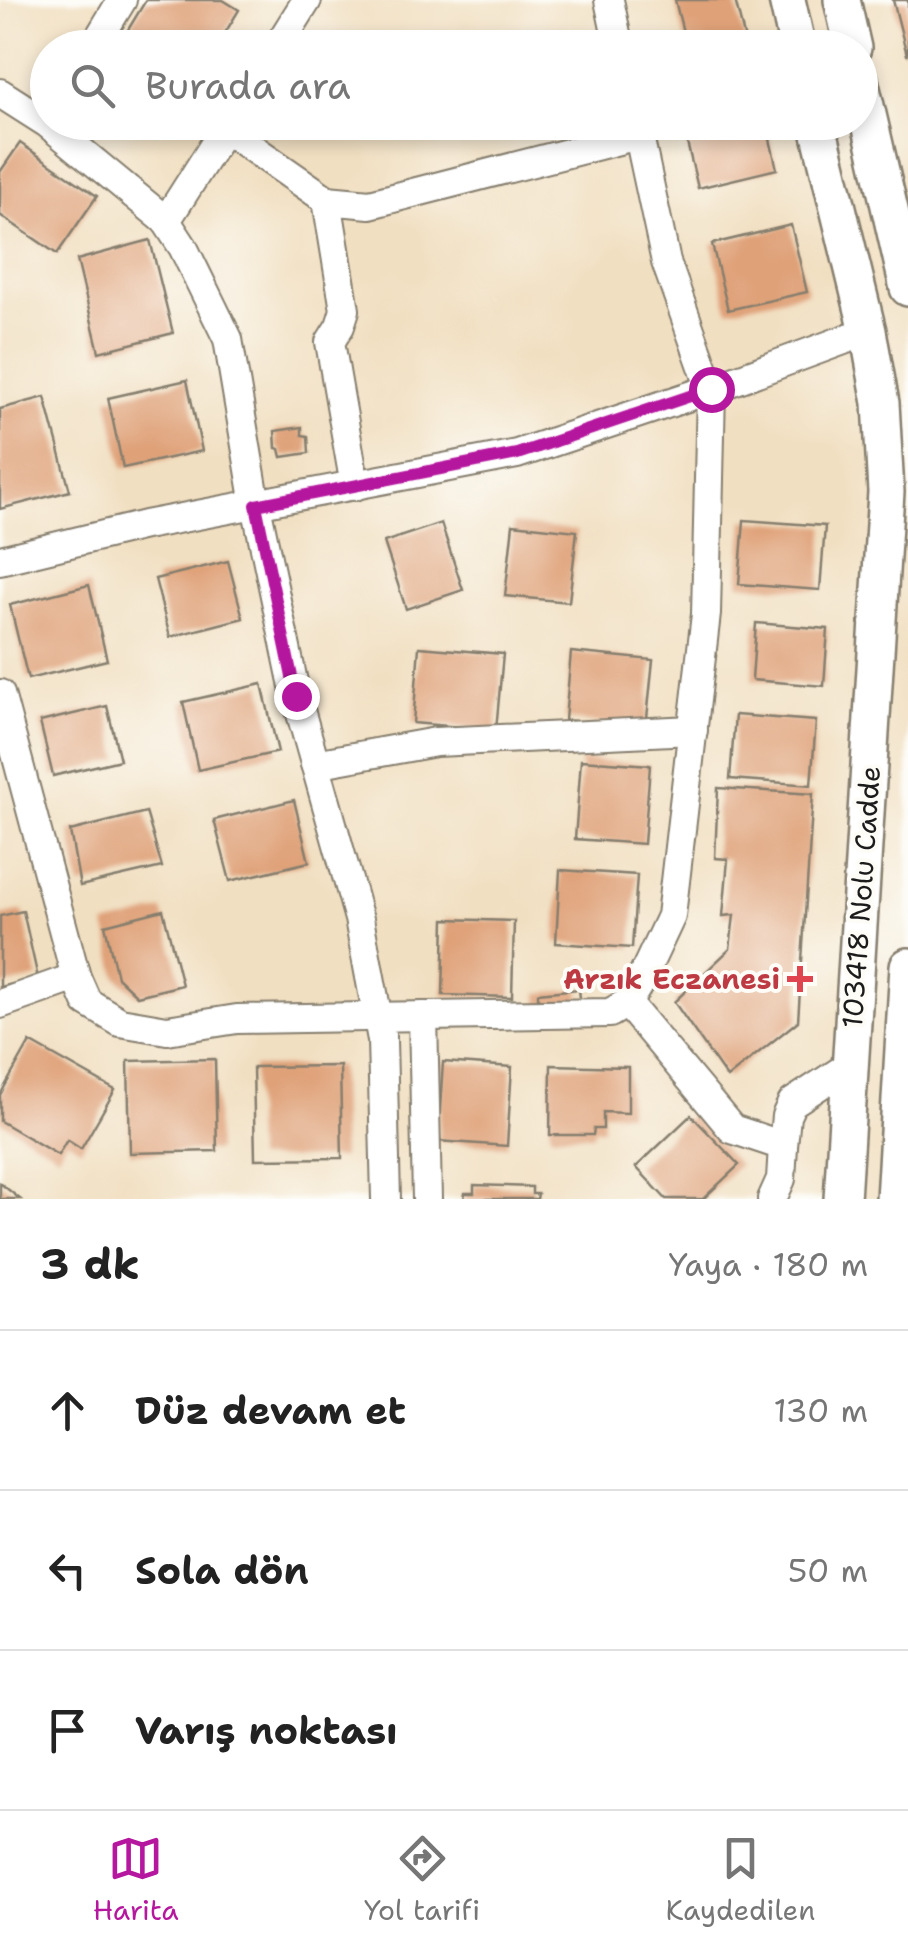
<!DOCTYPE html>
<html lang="tr">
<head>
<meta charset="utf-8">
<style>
	:root { --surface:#fff; --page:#f6f6f6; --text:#222; --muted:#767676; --line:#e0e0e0; --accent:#b5179e }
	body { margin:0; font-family:"Shantell Sans",sans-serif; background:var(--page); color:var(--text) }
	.stop { position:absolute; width:30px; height:30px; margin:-22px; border:8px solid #b5179e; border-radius:50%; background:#fff }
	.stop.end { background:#b5179e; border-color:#fff; box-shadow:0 2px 10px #0008 }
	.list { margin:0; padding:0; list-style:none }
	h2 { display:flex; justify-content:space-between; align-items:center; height:130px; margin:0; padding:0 40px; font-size:42px }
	h2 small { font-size:32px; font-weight:400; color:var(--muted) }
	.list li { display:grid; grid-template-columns:65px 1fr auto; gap:30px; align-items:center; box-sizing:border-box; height:160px; padding:0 40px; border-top:2px solid var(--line) }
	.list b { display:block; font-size:38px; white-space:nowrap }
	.list em { font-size:32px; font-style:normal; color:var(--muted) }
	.icon { flex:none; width:55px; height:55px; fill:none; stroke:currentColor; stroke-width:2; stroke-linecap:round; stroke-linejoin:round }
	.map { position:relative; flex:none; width:908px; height:1199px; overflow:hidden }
	.search { position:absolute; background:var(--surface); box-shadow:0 5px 15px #0003; left:30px; right:30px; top:30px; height:110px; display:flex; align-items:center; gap:25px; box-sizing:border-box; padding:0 35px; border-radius:55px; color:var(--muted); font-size:38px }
	.sheet { height:610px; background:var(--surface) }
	nav { display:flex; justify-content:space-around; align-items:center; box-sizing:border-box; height:140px; border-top:2px solid var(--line); background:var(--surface); font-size:28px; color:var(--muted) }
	nav a { display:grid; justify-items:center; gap:5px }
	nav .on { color:var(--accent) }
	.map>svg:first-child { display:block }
</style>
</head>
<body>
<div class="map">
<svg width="908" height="1199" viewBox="0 0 908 1199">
	<rect width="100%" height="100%" fill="#fdfcf7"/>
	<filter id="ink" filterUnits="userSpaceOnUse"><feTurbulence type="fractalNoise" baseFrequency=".01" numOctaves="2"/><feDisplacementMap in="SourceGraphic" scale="20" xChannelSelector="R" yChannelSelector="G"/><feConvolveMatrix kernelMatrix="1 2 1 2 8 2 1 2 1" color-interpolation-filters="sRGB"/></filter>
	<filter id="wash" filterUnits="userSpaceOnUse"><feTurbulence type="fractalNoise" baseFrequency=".0048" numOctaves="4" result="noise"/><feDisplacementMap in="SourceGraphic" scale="40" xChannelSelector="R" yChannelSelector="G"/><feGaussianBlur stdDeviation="2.25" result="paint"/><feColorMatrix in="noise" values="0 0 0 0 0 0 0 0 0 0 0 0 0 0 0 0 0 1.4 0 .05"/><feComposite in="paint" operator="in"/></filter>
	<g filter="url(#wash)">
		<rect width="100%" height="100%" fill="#f1dfc1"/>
		<g id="blocks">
			<g fill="#dfa178">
				<path d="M146,0H223L239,10L216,48H139L123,38Z"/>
				<path d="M675,0H735L747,48H687Z"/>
				<path d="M893,0H908V55H907Z"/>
				<path d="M682,122H766L777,169L698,188Z"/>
				<path d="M20,143L97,196L57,254L0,215V172Z"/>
				<path d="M791,225L807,292L728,310L712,244Z"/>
				<path d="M150,240L173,333L99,352L77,260Z"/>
				<path d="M187,380L202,451L123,468L108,398Z"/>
				<path d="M45,397L70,491L0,509V409Z"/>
				<path d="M302,427V435L308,436L309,453L282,457L280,449L276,448L275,431Z"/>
				<path d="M744,520L825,526L820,590L739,584Z"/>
				<path d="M441,523L463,590L406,609L384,542Z"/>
				<path d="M513,524L577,531L569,602L505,596Z"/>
				<path d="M228,561L243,618L170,637L155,579Z"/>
				<path d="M89,585L107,660L28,679L10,605Z"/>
				<path d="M756,623L828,629L824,686L752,680Z"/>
				<path d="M419,647L503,654L496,730L413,723Z"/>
				<path d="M571,652L653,660L646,728L565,720Z"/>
				<path d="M262,684L278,752L198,770L183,702Z"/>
				<path d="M107,706L120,760L53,776L40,722Z"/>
				<path d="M735,715L816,721L811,785L730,779Z"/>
				<path d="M581,760L650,765L644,844L575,839Z"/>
				<path d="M718,788L813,794L798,1021L727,1078L674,1002L730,949L734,915L723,916L728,859L715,858Z"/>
				<path d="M294,800L309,862L230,881L214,820Z"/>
				<path d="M146,812L162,867L80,886L70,831Z"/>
				<path d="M560,870L637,875L632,948L556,943Z"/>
				<path d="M163,910L182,985L137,996L117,977L105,925Z"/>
				<path d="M23,911L38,978L0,987V916Z"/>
				<path d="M445,919L514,921L512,997L443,995Z"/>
				<path d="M579,989L581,1007L538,1009V993Z"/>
				<path d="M30,1042L115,1090L81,1149L67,1140L58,1155L0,1121V1095Z"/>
				<path d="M215,1059L217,1151L130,1153L128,1061Z"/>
				<path d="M443,1062L512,1067L507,1146L438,1141Z"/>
				<path d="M551,1065L628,1067V1113L603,1112V1129H594L593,1135H550Z"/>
				<path d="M340,1066L342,1158L255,1159L253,1067Z"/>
				<path d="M691,1115L739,1165L703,1199H666L636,1167Z"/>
				<path d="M0,1183L20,1199H0Z"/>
				<path d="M474,1185L532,1187V1194H538L537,1199H464L465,1193H474Z"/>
			</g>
		</g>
	</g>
	<g filter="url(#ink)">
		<use href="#blocks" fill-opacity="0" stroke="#867e6e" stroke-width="2.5"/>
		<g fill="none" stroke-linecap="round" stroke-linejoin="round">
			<defs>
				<g id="minor">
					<path d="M609,0L619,48"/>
					<path d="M93,48L122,0"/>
					<path d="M277,48L307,0"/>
					<path d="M0,93L47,123L166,221L183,247L228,339L256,505L296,696L359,919L382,1040L386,1199"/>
					<path d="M225,129L327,200L370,204L638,135"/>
					<path d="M327,200L345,310L340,326L330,342L355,486"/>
					<path d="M166,221L229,122"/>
					<path d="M0,560L145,525L517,454L711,389L868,331"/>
					<path d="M0,694L76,977L87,1002L120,1022L167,1030L237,1019L610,1013L627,1003L640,982L671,916L706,614L711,389L666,262L636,122"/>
					<path d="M315,764L436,742L693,730"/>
					<path d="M627,1003L732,1129L783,1146L781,1179L772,1199"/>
					<path d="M0,1004L76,977"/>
					<path d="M423,1016L427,1199"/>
					<path d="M783,1146L786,1116L792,1103L850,1065"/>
				</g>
				<g id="major">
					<path d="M787,0L798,48"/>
					<path d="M842,0L853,48"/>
					<path d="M860,80L908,288"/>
					<path d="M817,122L868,331L881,403L886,492L842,1199"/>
					<path d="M894,1199L908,966"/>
				</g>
			</defs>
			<use href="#minor" stroke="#867e6e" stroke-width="32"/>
			<use href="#major" stroke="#867e6e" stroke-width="40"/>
			<use href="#minor" stroke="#fff" stroke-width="28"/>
			<use href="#major" stroke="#fff" stroke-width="35"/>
		</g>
	</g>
	<g fill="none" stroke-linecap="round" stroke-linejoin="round" filter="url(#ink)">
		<path stroke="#b5179e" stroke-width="12" d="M296,696L256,505L517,454L711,389"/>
	</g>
	<path fill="#e0444e" stroke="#fdfcf7" stroke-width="4" d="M795 964h10v10h10v10h-10v10h-10v-10h-10v-10h10z"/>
	<g text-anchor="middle" stroke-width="8" stroke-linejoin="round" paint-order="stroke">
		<g font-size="28" fill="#1c1c1c" stroke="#fdfcf7">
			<text transform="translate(861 897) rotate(-86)" y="10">103418 Nolu Cadde</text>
		</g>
		<g font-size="28" font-weight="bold" fill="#be3a42" stroke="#fdfcf7" text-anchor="end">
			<text x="780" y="989">Arzık Eczanesi</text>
		</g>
	</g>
</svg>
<div class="stop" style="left:711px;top:389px"></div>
<div class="stop end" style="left:296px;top:696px"></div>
<div class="search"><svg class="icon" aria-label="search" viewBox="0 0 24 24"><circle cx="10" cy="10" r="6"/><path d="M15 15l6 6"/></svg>Burada ara</div>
</div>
<section class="sheet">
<h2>3 dk<small>Yaya · 180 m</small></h2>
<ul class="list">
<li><svg class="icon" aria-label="ahead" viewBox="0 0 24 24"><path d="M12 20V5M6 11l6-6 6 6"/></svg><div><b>Düz devam et</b></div><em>130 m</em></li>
<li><svg class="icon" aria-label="left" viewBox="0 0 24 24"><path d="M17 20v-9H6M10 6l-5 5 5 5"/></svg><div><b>Sola dön</b></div><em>50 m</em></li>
<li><svg class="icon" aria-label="arrive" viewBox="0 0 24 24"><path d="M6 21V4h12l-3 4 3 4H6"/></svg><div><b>Varış noktası</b></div></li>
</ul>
</section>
<nav>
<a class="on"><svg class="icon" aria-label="map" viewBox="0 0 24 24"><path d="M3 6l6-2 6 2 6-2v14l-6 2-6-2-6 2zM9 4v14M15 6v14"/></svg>Harita</a>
<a><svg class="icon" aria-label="directions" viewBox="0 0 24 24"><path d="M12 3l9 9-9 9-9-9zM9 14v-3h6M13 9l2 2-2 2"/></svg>Yol tarifi</a>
<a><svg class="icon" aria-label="saved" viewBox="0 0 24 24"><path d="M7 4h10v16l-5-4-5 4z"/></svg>Kaydedilen</a>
</nav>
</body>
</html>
